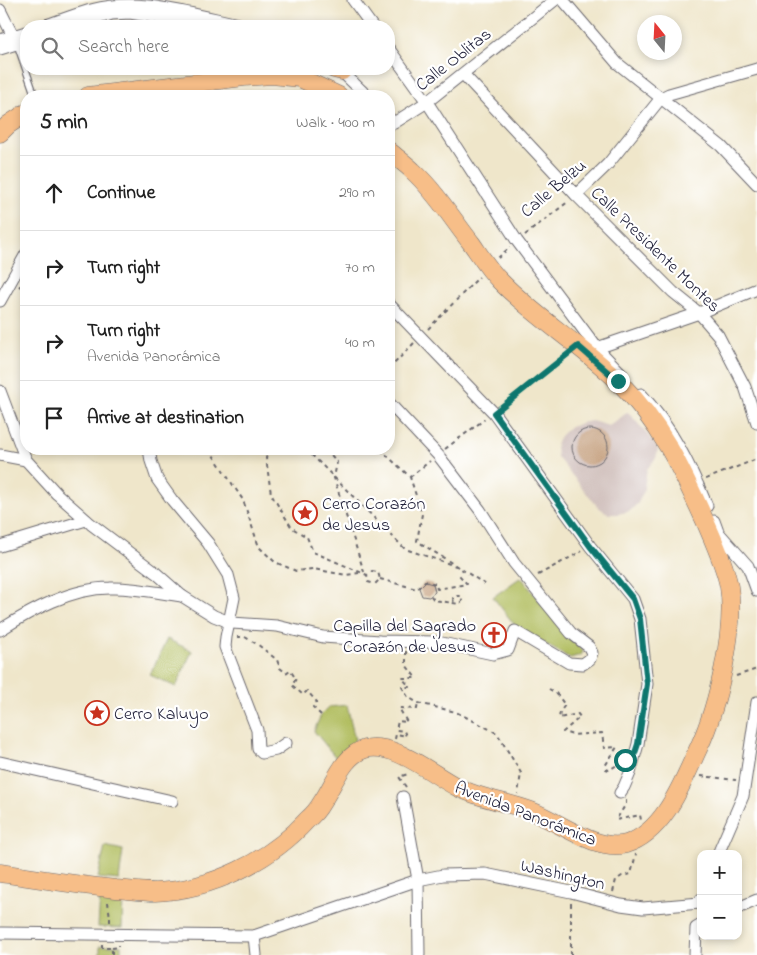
<!DOCTYPE html>
<html lang="en">
<head>
<meta charset="utf-8">
<style>
	:root { --surface:#fff; --page:#f6f6f6; --text:#222; --muted:#767676; --line:#e0e0e0 }
	body { margin:0; font-family:"Indie Flower",sans-serif; background:var(--page); color:var(--text) }
	.controls { position:absolute; right:15px; bottom:15px; display:grid; overflow:hidden; border-radius:10px; box-shadow:0 2px 8px #0003 }
	.controls button { width:45px; height:45px; display:grid; place-items:center; padding:0; border:0; border-bottom:1px solid var(--line); background:var(--surface); color:var(--text); font:25px sans-serif }
	.compass { position:absolute; left:637px; top:15px; width:45px; height:45px; border-radius:50%; background:var(--surface); box-shadow:0 2px 8px #0003; rotate:342deg }
	.stop { position:absolute; width:15px; height:15px; margin:-11px; border:4px solid #0f766e; border-radius:50%; background:#fff }
	.stop.end { background:#0f766e; border-color:#fff; box-shadow:0 1px 5px #0008 }
	.list { margin:0; padding:0; list-style:none }
	h2 { display:flex; justify-content:space-between; align-items:center; height:65px; margin:0; padding:0 20px; font-size:21px }
	h2 small { font-size:16px; font-weight:400; color:var(--muted) }
	.list li { display:grid; grid-template-columns:32px 1fr auto; gap:15px; align-items:center; box-sizing:border-box; height:75px; padding:0 20px; border-top:1px solid var(--line) }
	.list b { display:block; font-size:19px; white-space:nowrap }
	.list p { margin:0; font-size:16px; white-space:nowrap; color:var(--muted) }
	.list em { font-size:16px; font-style:normal; color:var(--muted) }
	.icon { flex:none; width:28px; height:28px; fill:none; stroke:currentColor; stroke-width:2; stroke-linecap:round; stroke-linejoin:round }
	.map { position:relative; flex:none; width:757px; height:955px; overflow:hidden }
	.search { position:absolute; background:var(--surface); box-shadow:0 2px 8px #0003; left:20px; top:20px; width:375px; height:55px; display:flex; align-items:center; gap:12px; box-sizing:border-box; padding:0 18px; border-radius:20px; color:var(--muted); font-size:19px }
	.panel { position:absolute; background:var(--surface); box-shadow:0 2px 8px #0003; left:20px; top:90px; width:375px; height:365px; border-radius:20px }
	.map>svg:first-child { display:block }
</style>
</head>
<body>
<div class="map">
<svg width="757" height="955" viewBox="0 0 757 955">
	<rect width="100%" height="100%" fill="#fff"/>
	<filter id="ink" filterUnits="userSpaceOnUse"><feTurbulence type="fractalNoise" baseFrequency=".02" numOctaves="2"/><feDisplacementMap in="SourceGraphic" scale="10" xChannelSelector="R" yChannelSelector="G"/><feConvolveMatrix kernelMatrix="1 2 1 2 8 2 1 2 1" color-interpolation-filters="sRGB"/></filter>
	<filter id="wash" filterUnits="userSpaceOnUse"><feTurbulence type="fractalNoise" baseFrequency=".0096" numOctaves="4" result="noise"/><feDisplacementMap in="SourceGraphic" scale="20" xChannelSelector="R" yChannelSelector="G"/><feGaussianBlur stdDeviation="1.12" result="paint"/><feColorMatrix in="noise" values="0 0 0 0 0 0 0 0 0 0 0 0 0 0 0 0 0 1.4 0 .05"/><feComposite in="paint" operator="in"/></filter>
	<g filter="url(#wash)">
		<rect width="100%" height="100%" fill="#efe6ca"/>
		<path fill="#d0c0bc" d="M628,412L648,435L658,449L656,458L647,469L643,493L638,503L630,511L618,514H609L598,507L557,457L556,445L560,436L567,429L580,423L592,421L609,426Z"/>
		<g fill="#b1bd5f" stroke="#6a704d">
			<path d="M521,577L565,634L583,651L581,655L570,658L517,628L493,597Z"/>
			<path d="M167,639L192,651L176,687L150,675Z"/>
			<path d="M347,705L355,740L337,759L314,731L321,715L329,707Z"/>
			<path d="M105,846L123,850L119,880L98,878Z"/>
			<path d="M100,894L123,895L122,928L98,927Z"/>
			<rect x="100" y="946" width="21" height="9"/>
		</g>
		<g id="blocks">
			<g fill="#c6a281">
				<circle cx="590" cy="447" r="18"/>
				<path d="M425,582L433,584L435,592L429,597L422,596L419,588Z"/>
			</g>
		</g>
	</g>
	<g filter="url(#ink)">
		<use href="#blocks" fill-opacity="0" stroke="#6a676d" stroke-width="1"/>
		<g fill="none" stroke-linecap="round" stroke-linejoin="round">
			<defs>
				<path id="service" d="M17,44L35,96"/>
				<g id="minor">
					<path d="M353,0L372,26"/>
					<path d="M563,0L617,63L721,146L757,184"/>
					<path d="M0,10L17,44"/>
					<path d="M43,26C66,19 89,8 113,6C154,1 207,18 248,26"/>
					<path d="M72,26L112,14L130,13L210,26"/>
					<path d="M0,40L26,32"/>
					<path d="M0,49L26,41"/>
					<path d="M389,49L427,102L517,241L597,348L621,373"/>
					<path d="M339,69L367,96"/>
					<path d="M463,74L576,195L673,292L699,313L718,335L745,387L757,423"/>
					<path d="M389,118L394,123L427,102L555,0"/>
					<path d="M576,195L608,164L661,98L669,94L757,69"/>
					<path d="M0,301L26,254"/>
					<path d="M389,304L494,413L590,546L633,599L640,619L647,684L638,744L630,773L624,787L620,793"/>
					<path d="M597,348L699,313L757,289"/>
					<path d="M0,391L26,460L57,494L91,524L156,573L182,596L214,616L232,623L277,626L323,637L380,641L437,642L493,654L508,650L515,631L569,663L583,664L590,659L592,653L589,647L571,633L514,563L480,510L438,455L389,403"/>
					<path d="M641,394C671,426 690,465 707,506"/>
					<path d="M149,449L151,461L157,479L172,500L208,543L228,575L234,598L226,637L225,647L257,730L258,749L262,753L276,750L286,743"/>
					<path d="M0,455L26,460"/>
					<path d="M714,521L718,532L748,566L757,591"/>
					<path d="M0,546L86,520"/>
					<path d="M0,630C32,610 71,588 110,588C133,587 159,593 182,596"/>
					<path d="M0,762L172,801"/>
					<path d="M403,797L418,880L419,955"/>
					<path d="M718,854L743,796L757,702"/>
					<path d="M738,908L757,900"/>
					<path d="M0,933L254,936L418,880L443,875L485,874L571,892L621,905L643,908L700,903L701,899"/>
					<path d="M254,936L256,955"/>
					<path d="M695,955L696,928L701,925"/>
				</g>
				<g id="primary">
					<path d="M334,69L342,71"/>
					<path d="M88,96L244,77L272,75L300,78L339,96"/>
					<path d="M0,133L8,125L26,113"/>
					<path d="M0,873C39,879 77,885 116,889C129,890 142,892 155,892C211,890 270,861 307,820C313,815 318,809 322,802C334,785 343,755 365,749C394,741 433,775 457,787C481,799 507,802 531,811C558,821 596,852 626,844C665,832 683,781 699,747C717,708 736,630 729,587C725,565 714,542 705,521C681,468 661,424 619,382C582,345 537,319 500,281C489,270 481,257 472,244C453,220 436,192 413,171C406,164 397,158 389,151"/>
				</g>
			</defs>
			<use href="#service" stroke="#6a676d" stroke-width="8"/>
			<use href="#minor" stroke="#6a676d" stroke-width="13"/>
			<use href="#primary" stroke="#6a676d" stroke-width="19"/>
			<g stroke="#6a676d" stroke-width="2" stroke-dasharray="4 4" stroke-linecap="butt">
				<path d="M525,235L569,201"/>
				<path d="M498,258L510,247"/>
				<path d="M19,287L20,286L25,288L26,294"/>
				<path d="M428,329L479,277"/>
				<path d="M389,369L414,343"/>
				<path d="M501,407L568,354"/>
				<path d="M209,449L243,500L259,547L275,562L296,571L313,569L346,575L359,573"/>
				<path d="M270,449L266,458L271,494L292,528L307,537L313,552L367,575"/>
				<path d="M306,449L405,549L456,566"/>
				<path d="M326,449L337,462L334,478L365,575"/>
				<path d="M380,449L410,477L422,514L417,541L488,586"/>
				<path d="M445,449L485,419"/>
				<path d="M410,477L430,461"/>
				<path d="M706,479L757,459"/>
				<path d="M372,571L378,572L380,579L375,584L368,582L367,575Z"/>
				<path d="M538,575L582,551"/>
				<path d="M380,579L417,589L425,581L436,584L437,589L467,584L459,575"/>
				<path d="M431,596L434,600L459,604L462,601L461,596H457L453,598L454,603"/>
				<path d="M237,637H245L257,644L277,660L280,668L286,673L290,670L296,679L292,685L303,695L307,691L317,702L313,707L321,715"/>
				<path d="M406,651V665L416,678H402L410,687H402L408,697L418,703L456,712L497,733L521,773L518,794"/>
				<path d="M736,676L757,669"/>
				<path d="M549,689L556,693L565,705L560,712L559,718L578,714L580,717L563,732L573,735L602,733L604,748L617,747L605,766L606,769L609,770L622,762"/>
				<path d="M395,739L396,734L406,736L404,731L396,730L398,721L407,722L399,708L417,709L418,703"/>
				<path d="M701,776L736,780"/>
				<path d="M406,787L399,777L408,774"/>
				<path d="M626,800V804L616,820L640,815L641,820"/>
				<path d="M613,892L616,880L622,876L631,874L636,854"/>
				<path d="M108,902L110,918V925"/>
				<path d="M102,944V948H112V955"/>
				<path d="M112,948L119,947V945"/>
				<path d="M571,955V902"/>
			</g>
			<use href="#service" stroke="#fff" stroke-width="5.5"/>
			<use href="#minor" stroke="#fff" stroke-width="11"/>
			<use href="#primary" stroke="#f7be88" stroke-width="18"/>
		</g>
	</g>
	<g fill="none" stroke-linecap="round" stroke-linejoin="round" filter="url(#ink)">
		<path stroke="#0f766e" stroke-width="6" d="M618,381L578,346L494,413L590,546L633,599L640,619L647,684L638,744L632,762L630,759L625,760"/>
	</g>
	<defs>
		<symbol id="sight-ring" viewBox="-11 -11 22 22"><circle r="9.5" fill="#fff" stroke="#c8321e" stroke-width="1.5"/><path d="M0-6L1.8-2.2L6-1.7L2.9 1.2L3.7 5.4L0 3.3L-3.7 5.4L-2.9 1.2L-6-1.7L-1.8-2.2Z" fill="#c8321e"/></symbol>
		<symbol id="church-ring" viewBox="-11 -11 22 22"><circle r="9.5" fill="#fff" stroke="#c8321e" stroke-width="1.5"/><path d="M-1.2-6h2.4v3.5h3.3v2.4h-3.3V6h-2.4V-.1h-3.3v-2.4h3.3Z" fill="#c8321e"/></symbol>
	</defs>
	<g fill-rule="evenodd">
		<use href="#sight-ring" x="291" y="499" width="28" height="28"/>
		<use href="#church-ring" x="480" y="621" width="28" height="28"/>
		<use href="#sight-ring" x="83" y="699" width="28" height="28"/>
	</g>
	<g text-anchor="middle" stroke-width="4.5" stroke-linejoin="round" paint-order="stroke">
		<g font-size="18" fill="#22223b" stroke="#fff">
			<text transform="translate(453 59) rotate(-38)" y="6">Calle Oblitas</text>
			<text transform="translate(553 188) rotate(-40)" y="6">Calle Belzu</text>
			<text transform="translate(656 249) rotate(44)" y="6">Calle Presidente Montes</text>
			<text transform="translate(526 813) rotate(21)" y="6">Avenida Panorámica</text>
			<text transform="translate(563 874) rotate(13)" y="6">Washington</text>
		</g>
		<g font-size="18" fill="#22223b" stroke="#fff" text-anchor="start">
			<text x="322" y="509">Cerro Corazón<tspan x="322" dy="21">de Jesus</tspan></text>
			<text x="476" y="631" text-anchor="end">Capilla del Sagrado<tspan x="476" dy="21">Corazón de Jesus</tspan></text>
			<text x="114" y="719">Cerro Kaluyo</text>
		</g>
	</g>
</svg>
<div class="controls">
<button>+</button>
<button>−</button>
</div>
<svg class="compass" viewBox="-18 -18 36 36"><path d="M0-13l5 13h-10z" fill="#e53935"/><path d="M0 13l5-13h-10z" fill="#767676"/></svg>
<div class="stop" style="left:625px;top:760px"></div>
<div class="stop end" style="left:618px;top:381px"></div>
<div class="search"><svg class="icon" aria-label="search" viewBox="0 0 24 24"><circle cx="10" cy="10" r="6"/><path d="M15 15l6 6"/></svg>Search here</div>
<section class="panel">
<h2>5 min<small>Walk · 400 m</small></h2>
<ul class="list">
<li><svg class="icon" aria-label="ahead" viewBox="0 0 24 24"><path d="M12 20V5M6 11l6-6 6 6"/></svg><div><b>Continue</b></div><em>290 m</em></li>
<li><svg class="icon" aria-label="right" viewBox="0 0 24 24"><path d="M7 20v-9h11M14 6l5 5-5 5"/></svg><div><b>Turn right</b></div><em>70 m</em></li>
<li><svg class="icon" aria-label="right" viewBox="0 0 24 24"><path d="M7 20v-9h11M14 6l5 5-5 5"/></svg><div><b>Turn right</b><p>Avenida Panorámica</p></div><em>40 m</em></li>
<li><svg class="icon" aria-label="arrive" viewBox="0 0 24 24"><path d="M6 21V4h12l-3 4 3 4H6"/></svg><div><b>Arrive at destination</b></div></li>
</ul>
</section>
</div>
</body>
</html>
